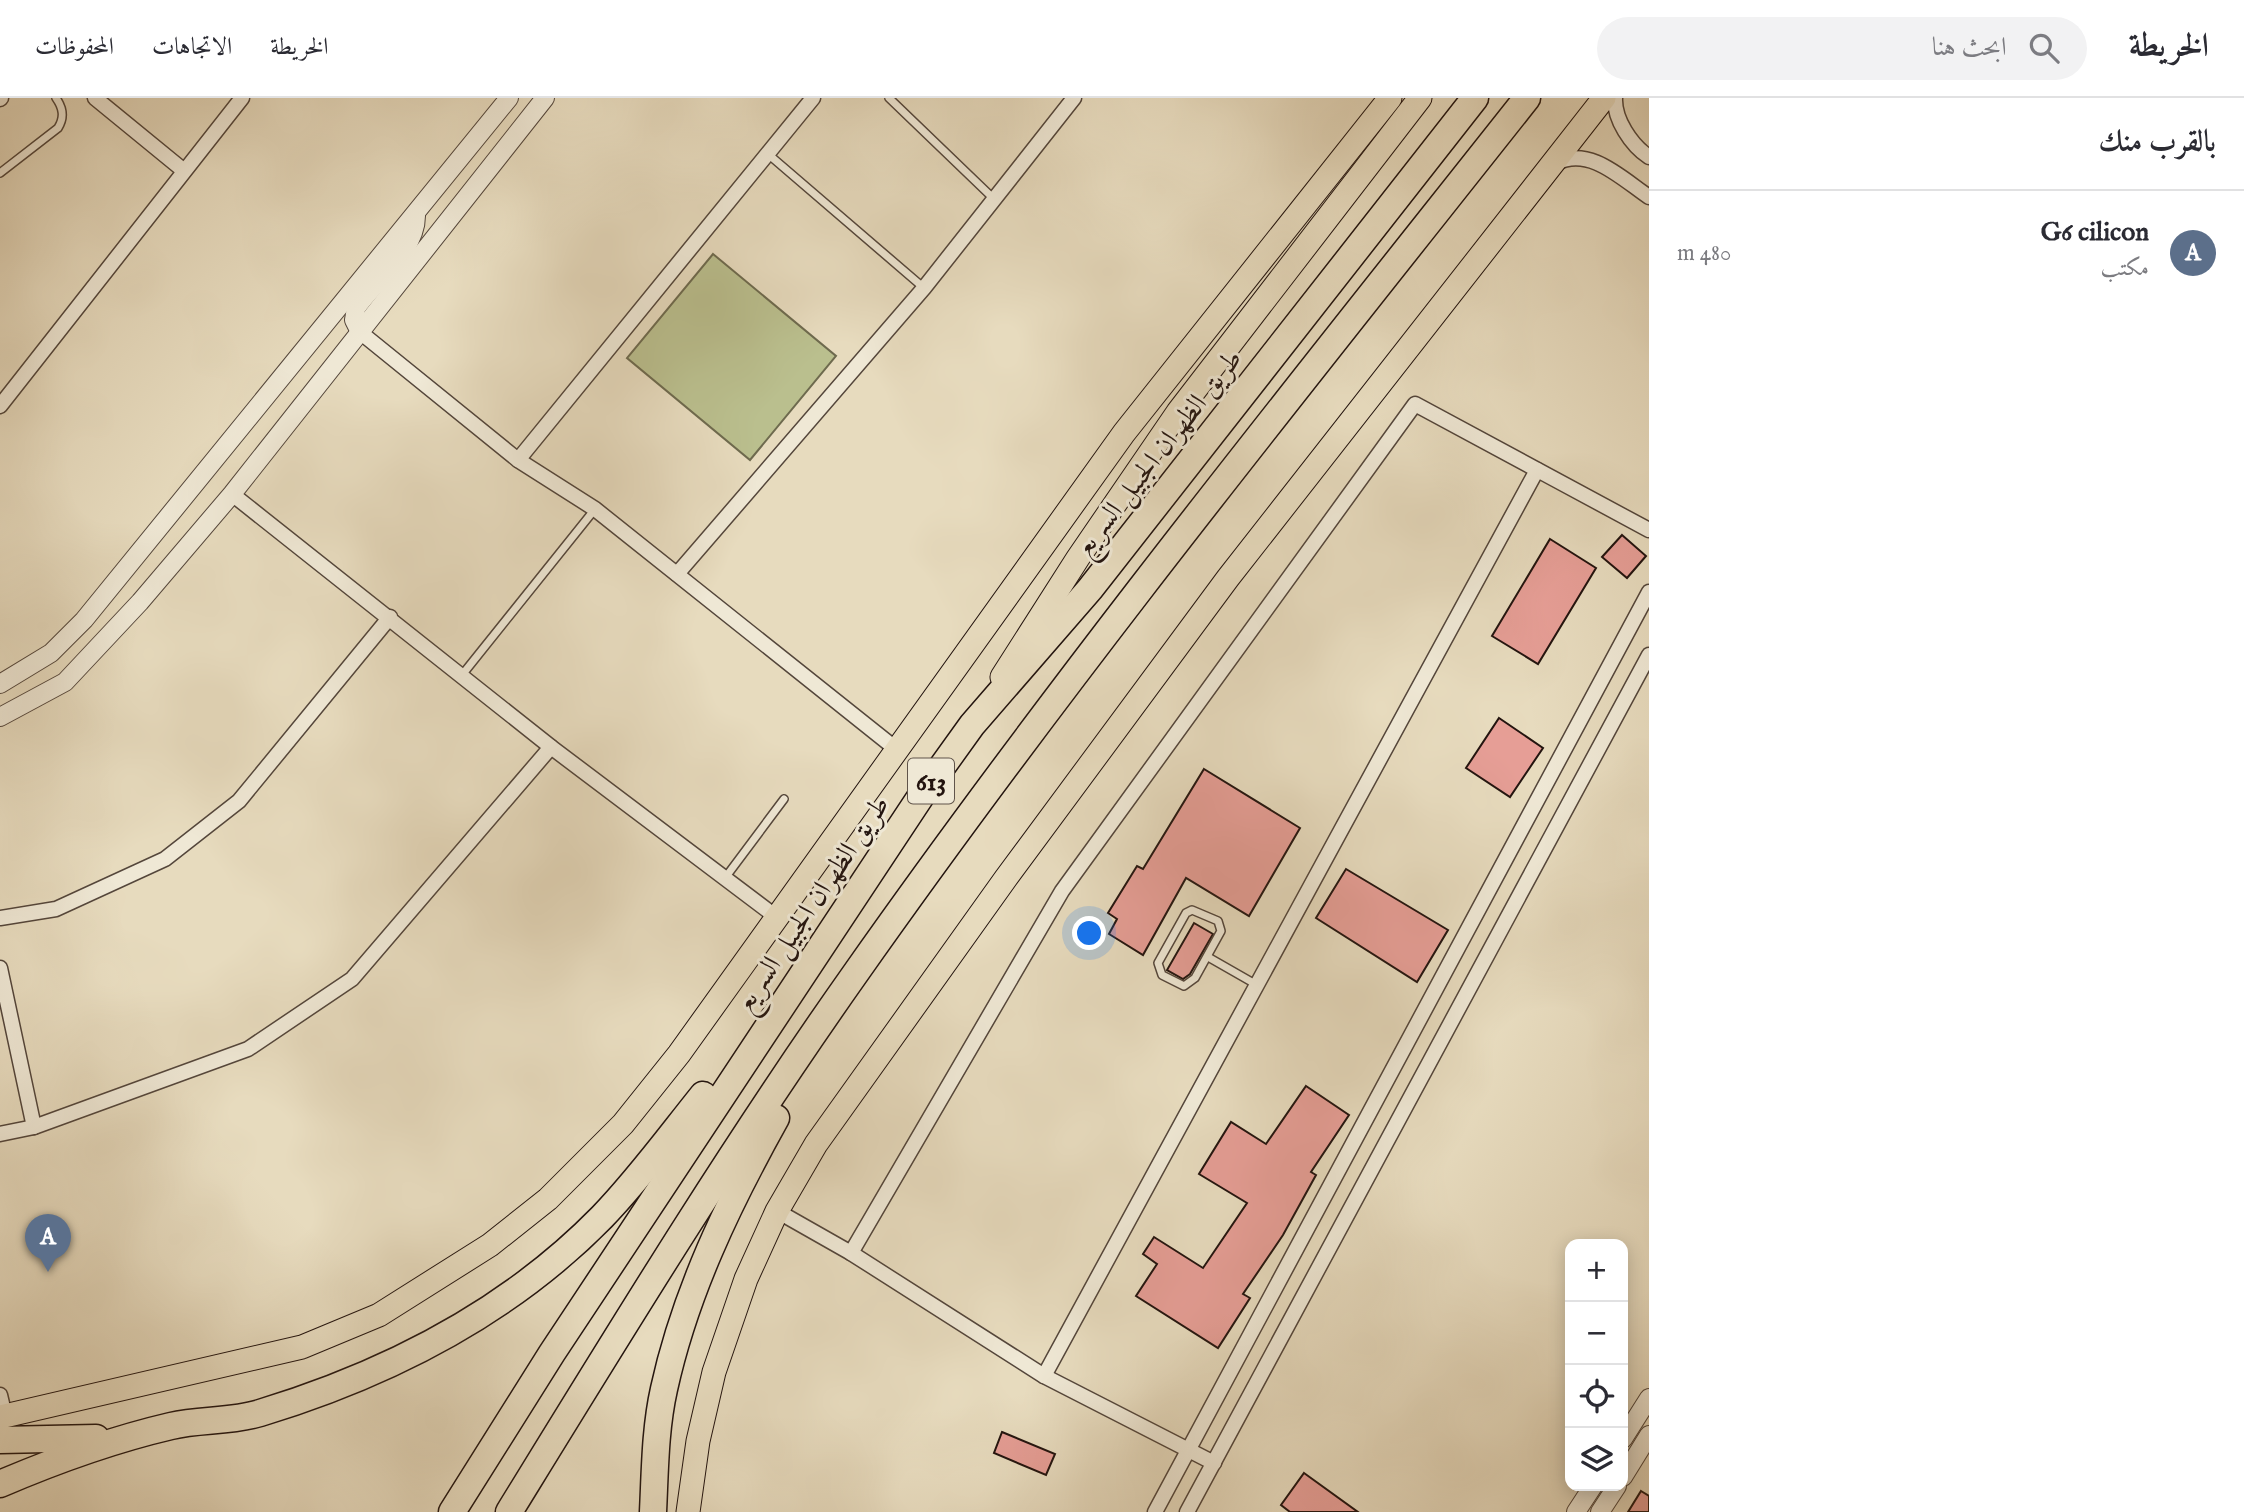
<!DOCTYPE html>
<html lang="ar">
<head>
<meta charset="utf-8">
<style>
	:root { --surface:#fff; --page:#f2f2f3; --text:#2b2b33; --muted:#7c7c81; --line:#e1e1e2; --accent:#d93025 }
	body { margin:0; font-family:"IM FELL English",Amiri,serif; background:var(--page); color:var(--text); direction:rtl }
	.controls { position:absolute; right:21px; bottom:21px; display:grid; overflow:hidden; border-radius:14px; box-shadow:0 4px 18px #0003 }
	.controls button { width:63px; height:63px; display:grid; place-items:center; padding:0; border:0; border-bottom:2px solid var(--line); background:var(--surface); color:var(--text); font:35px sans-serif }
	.you { position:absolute; left:1090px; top:836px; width:24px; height:24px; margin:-18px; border:5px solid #fff; border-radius:50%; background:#1a73e8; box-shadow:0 0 0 10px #1a73e833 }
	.badge { display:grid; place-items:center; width:46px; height:46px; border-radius:50%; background:var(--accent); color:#fff; font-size:23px; font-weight:700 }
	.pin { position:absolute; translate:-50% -58px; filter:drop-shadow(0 2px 4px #0008) }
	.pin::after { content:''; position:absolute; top:37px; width:24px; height:21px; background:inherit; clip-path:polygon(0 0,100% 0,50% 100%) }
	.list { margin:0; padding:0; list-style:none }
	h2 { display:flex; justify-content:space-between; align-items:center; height:91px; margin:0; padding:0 28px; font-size:30px }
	h2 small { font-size:23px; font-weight:400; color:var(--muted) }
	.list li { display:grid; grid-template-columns:46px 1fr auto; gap:21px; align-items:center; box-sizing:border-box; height:126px; padding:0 28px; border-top:2px solid var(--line) }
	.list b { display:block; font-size:26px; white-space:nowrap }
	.list p { margin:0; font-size:23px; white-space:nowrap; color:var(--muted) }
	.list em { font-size:23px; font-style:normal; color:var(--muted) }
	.icon { flex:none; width:38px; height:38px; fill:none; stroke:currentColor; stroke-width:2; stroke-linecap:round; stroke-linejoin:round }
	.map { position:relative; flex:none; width:1649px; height:1414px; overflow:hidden; direction:ltr }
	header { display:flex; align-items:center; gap:42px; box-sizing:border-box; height:98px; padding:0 35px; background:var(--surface); border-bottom:2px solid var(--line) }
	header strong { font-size:33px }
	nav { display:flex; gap:38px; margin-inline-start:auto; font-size:24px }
	.search { width:490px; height:63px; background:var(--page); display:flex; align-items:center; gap:18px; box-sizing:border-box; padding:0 24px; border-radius:38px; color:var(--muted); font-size:26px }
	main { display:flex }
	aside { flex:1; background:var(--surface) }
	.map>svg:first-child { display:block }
</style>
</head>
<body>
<header>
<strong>الخريطة</strong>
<div class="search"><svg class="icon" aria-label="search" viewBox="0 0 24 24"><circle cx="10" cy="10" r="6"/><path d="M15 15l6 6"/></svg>ابحث هنا</div>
<nav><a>الخريطة</a><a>الاتجاهات</a><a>المحفوظات</a></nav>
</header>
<main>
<aside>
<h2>بالقرب منك<small></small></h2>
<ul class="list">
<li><span class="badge" style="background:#5c6f8a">A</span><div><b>G6 cilicon</b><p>مكتب</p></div><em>480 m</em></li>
</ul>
</aside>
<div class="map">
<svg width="1649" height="1414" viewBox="0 0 1649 1414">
	<rect width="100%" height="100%" fill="#e7dbbe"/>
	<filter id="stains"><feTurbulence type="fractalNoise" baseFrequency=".00286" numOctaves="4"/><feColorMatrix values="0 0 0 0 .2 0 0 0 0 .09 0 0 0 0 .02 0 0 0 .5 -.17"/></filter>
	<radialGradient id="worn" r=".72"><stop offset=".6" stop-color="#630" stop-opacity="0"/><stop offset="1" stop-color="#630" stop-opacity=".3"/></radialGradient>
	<path fill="#babf8e" stroke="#6e6a4e" stroke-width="2" d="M713,156L836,258L750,362L627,260Z"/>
	<g fill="#e69e96" stroke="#23140f" stroke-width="2">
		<path d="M1622,437L1646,458L1627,480L1602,459Z"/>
		<path d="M1550,441L1596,470L1538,566L1492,538Z"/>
		<path d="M1499,620L1543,650L1510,699L1466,670Z"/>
		<path d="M1204,671L1300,730L1249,818L1186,780L1143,857L1109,836L1117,821L1108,815L1137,768L1143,771Z"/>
		<path d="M1346,771L1448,832L1417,884L1316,820Z"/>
		<path d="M1194,825L1213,836L1190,876L1183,881L1167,872Z"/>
		<path d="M1306,988L1349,1017L1311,1074L1316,1077L1283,1137L1243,1196L1250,1200L1218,1250L1136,1198L1157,1166L1143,1156L1154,1139L1203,1170L1247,1105L1199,1076L1231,1024L1266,1046Z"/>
		<path d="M1002,1334L1055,1356L1046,1377L994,1355Z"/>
		<path d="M1304,1375L1358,1414H1290L1281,1407Z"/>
		<path d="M1641,1393L1649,1398V1414H1628Z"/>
	</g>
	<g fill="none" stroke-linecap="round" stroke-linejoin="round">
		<defs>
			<g id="service">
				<path d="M889,0L994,101"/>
				<path d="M768,56L924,190"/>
				<path d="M0,75L58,30C65,19 63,10 56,0"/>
				<path d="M462,577L595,411"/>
				<path d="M725,780L784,701"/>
				<path d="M1192,812L1218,823L1221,833L1195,880L1184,888L1162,877L1158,865L1186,815Z"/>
				<path d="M1208,859L1257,887"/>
			</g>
			<g id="minor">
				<path d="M95,0L183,72"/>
				<path d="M1615,0C1614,21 1631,47 1649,59"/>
				<path d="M0,1L1,0"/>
				<path d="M1556,65C1590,48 1621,80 1649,99"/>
				<path d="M360,234L518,362L595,411L896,651"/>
				<path d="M0,308L242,0"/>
				<path d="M518,362L813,0"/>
				<path d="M232,396L551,649L775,818"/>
				<path d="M677,476L924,190L1074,0"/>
				<path d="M0,820L56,811L165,761L239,703L390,519"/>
				<path d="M0,870L34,1029"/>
				<path d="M0,1036L34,1029L248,951L352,881L551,649"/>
				<path d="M777,1113L851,1155"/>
				<path d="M1044,1278L1537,372"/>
				<path d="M0,1297L5,1318"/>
				<path d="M1214,1365L1044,1278L851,1155L1062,793L1415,306L1649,432"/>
				<path d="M1155,1414L1649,494"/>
				<path d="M1187,1414L1649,557"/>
			</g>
			<g id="tertiary">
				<path d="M360,234L354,222L356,210C375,183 416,153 416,118"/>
				<path d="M0,586L51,555L84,522L509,0"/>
				<path d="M0,619L65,584L140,504L232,396L545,0"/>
				<path d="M1623,1341L1649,1300"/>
				<path d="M1623,1379L1649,1337"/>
				<path d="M1576,1414L1593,1388"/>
				<path d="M1600,1414L1617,1388"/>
			</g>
			<g id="primary">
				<path d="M1002,579L1078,460L1178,314L1420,0"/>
				<path d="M0,1319L302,1249L379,1217L490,1147L548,1101L623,1026L679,956L1124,335L1390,0"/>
				<path d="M688,1414L698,1343L714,1274L746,1181L777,1113L816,1046L1006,780L1228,480L1604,0"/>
			</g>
			<g id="motorway">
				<path d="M0,1342L96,1340"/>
				<path d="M0,1386C56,1362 111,1342 171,1328C200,1321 231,1324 260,1315C388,1276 507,1216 602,1119C638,1082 670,1038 703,997"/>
				<path d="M452,1414L552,1255L921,698L972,627L1090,491L1475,0"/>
				<path d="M509,1414C621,1232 732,1050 855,876C1067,575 1299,288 1527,0"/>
				<path d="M653,1414C655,1373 655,1331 664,1291C685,1195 728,1106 776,1020"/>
			</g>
		</defs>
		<use href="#service" stroke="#54463b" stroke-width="10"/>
		<use href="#minor" stroke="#54463b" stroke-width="17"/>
		<use href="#tertiary" stroke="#54463b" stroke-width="20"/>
		<use href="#primary" stroke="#23140f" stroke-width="25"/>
		<use href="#motorway" stroke="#23140f" stroke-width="29"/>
		<use href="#service" stroke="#efe8d5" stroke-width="7"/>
		<use href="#minor" stroke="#efe8d5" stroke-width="14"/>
		<use href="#tertiary" stroke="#efe8d5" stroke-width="18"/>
		<use href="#primary" stroke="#e7dbbe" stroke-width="23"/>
		<use href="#motorway" stroke="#e7dbbe" stroke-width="26"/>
	</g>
	<g text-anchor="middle" stroke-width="6" stroke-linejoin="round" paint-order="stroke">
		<rect fill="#efe8d5" stroke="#60544a" stroke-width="2" x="908" y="660.5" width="46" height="45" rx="5"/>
		<g font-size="26" font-weight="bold" fill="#23140f">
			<text x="931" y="692">613</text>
		</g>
		<g font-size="28" fill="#23140f" stroke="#efe8d5">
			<text transform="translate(1157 354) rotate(-52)" y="10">طريق الظهران الجبيل السريع</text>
			<text transform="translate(811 805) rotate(-56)" y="10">طريق الظهران الجبيل السريع</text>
		</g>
	</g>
	<rect width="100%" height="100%" filter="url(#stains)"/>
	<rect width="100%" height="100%" fill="url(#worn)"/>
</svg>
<div class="controls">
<button>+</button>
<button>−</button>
<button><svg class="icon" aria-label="locate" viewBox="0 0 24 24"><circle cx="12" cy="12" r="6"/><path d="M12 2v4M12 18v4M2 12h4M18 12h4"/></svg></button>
<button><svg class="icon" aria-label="layers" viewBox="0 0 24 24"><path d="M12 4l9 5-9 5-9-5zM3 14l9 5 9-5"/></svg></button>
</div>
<div class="you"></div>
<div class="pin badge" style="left:48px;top:1174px;background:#5c6f8a">A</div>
</div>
</main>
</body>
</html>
